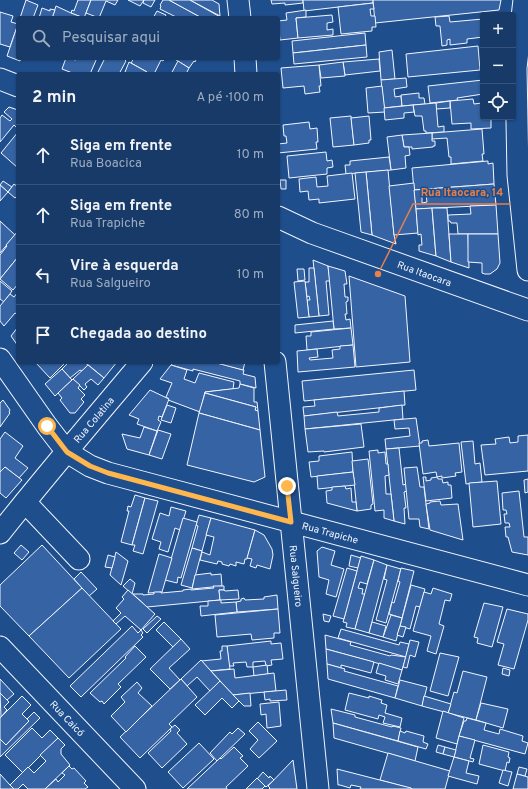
<!DOCTYPE html>
<html lang="pt">
<head>
<meta charset="utf-8">
<style>
	:root { --surface:#173a69; --page:#244571; --text:#f1f3f6; --muted:#9eadc0; --line:#36547d }
	body { margin:0; font-family:Overpass,sans-serif; background:var(--page); color:var(--text) }
	.controls { position:absolute; right:12px; top:12px; display:grid; overflow:hidden; border-radius:4px; box-shadow:0 1px 3px #0004 }
	.controls button { width:36px; height:36px; display:grid; place-items:center; padding:0; border:0; border-bottom:1px solid var(--line); background:var(--surface); color:var(--text); font:20px sans-serif }
	.stop { position:absolute; width:12px; height:12px; margin:-9px; border:3px solid #ffb74d; border-radius:50%; background:#fff }
	.stop.end { background:#ffb74d; border-color:#fff; box-shadow:0 1px 4px #0008 }
	.list { margin:0; padding:0; list-style:none }
	h2 { display:flex; justify-content:space-between; align-items:center; height:52px; margin:0; padding:0 16px; font-size:17px }
	h2 small { font-size:13px; font-weight:400; color:var(--muted) }
	.list li { display:grid; grid-template-columns:26px 1fr auto; gap:12px; align-items:center; box-sizing:border-box; height:60px; padding:0 16px; border-top:1px solid var(--line) }
	.list b { display:block; font-size:15px; white-space:nowrap }
	.list p { margin:0; font-size:13px; white-space:nowrap; color:var(--muted) }
	.list em { font-size:13px; font-style:normal; color:var(--muted) }
	.icon { flex:none; width:22px; height:22px; fill:none; stroke:currentColor; stroke-width:2; stroke-linecap:round; stroke-linejoin:round }
	.map { position:relative; flex:none; width:528px; height:789px; overflow:hidden }
	.search { position:absolute; background:var(--surface); box-shadow:0 1px 3px #0004; left:16px; top:16px; width:264px; height:44px; display:flex; align-items:center; gap:10px; box-sizing:border-box; padding:0 14px; border-radius:4px; color:var(--muted); font-size:15px }
	.panel { position:absolute; background:var(--surface); box-shadow:0 1px 3px #0004; left:16px; top:72px; width:264px; height:292px; border-radius:4px }
	.map>svg:first-child { display:block }
</style>
</head>
<body>
<div class="map">
<svg width="528" height="789" viewBox="0 0 528 789">
	<rect width="100%" height="100%" fill="#1f4e8c"/>
	<g fill="#3563a3" stroke="#f2f6ff" fill-rule="evenodd">
		<path d="M26,0L38,5L33,18H20Z"/>
		<path d="M78,0H91L84,18L71,13L72,10L74,11Z"/>
		<path d="M91,0H118L115,5L106,1L99,18L86,13Z"/>
		<path d="M128,0H144L140,6Z"/>
		<path d="M144,0H155L151,7L143,3Z"/>
		<path d="M163,0H169L202,18H178L160,9L161,6L160,5Z"/>
		<path d="M169,0H190L222,18H202Z"/>
		<path d="M190,0H212L219,4L220,16Z"/>
		<path d="M271,0H303V3L285,5V3L272,4Z"/>
		<path d="M303,0H373V3L304,11Z"/>
		<path d="M373,0H501L499,10L375,23Z"/>
		<path d="M373,3L374,9H370L371,16H375L376,27H372V31L341,34L338,7Z"/>
		<path d="M56,6L71,13L84,18H52Z"/>
		<path d="M42,8L50,11V9L55,10L52,18H39Z"/>
		<path d="M306,10V17L296,18L298,38L280,40L278,21L287,20L286,13Z"/>
		<path d="M157,11L166,15L164,18H153Z"/>
		<path d="M0,12L13,16L11,22L18,24L10,47L0,44Z"/>
		<path d="M332,15L333,22L327,23V30L333,29V35L298,38L296,18Z"/>
		<path d="M449,16L450,22L483,19V37L467,39V43L450,45V39L447,40V45L442,46L440,26H436L435,17Z"/>
		<path d="M18,24V58H21L20,61L7,56Z"/>
		<path d="M365,33L366,45L293,53L292,41Z"/>
		<path d="M366,45L367,57L294,64L293,53Z"/>
		<path d="M478,46L480,70L408,77L406,54Z"/>
		<path d="M392,50L395,79L381,80L379,52Z"/>
		<path d="M66,58L76,60V58H97L90,74H75L62,69Z"/>
		<path d="M105,58H126L125,60L126,61L119,74H97Z"/>
		<path d="M134,58H165L163,61L161,60L154,74H146L147,72L131,63Z"/>
		<path d="M173,58H197L195,62L194,61L189,68Z"/>
		<path d="M379,59L380,71L345,75L343,62Z"/>
		<path d="M178,61L189,68L186,74H171Z"/>
		<path d="M129,62L147,72L146,74H129L125,72Z"/>
		<path d="M343,62L345,76L321,78L319,65Z"/>
		<path d="M319,65L321,86H319L320,92L305,94L304,86L283,88L281,68Z"/>
		<path d="M406,78L407,87L394,89L395,97L401,96L402,106L384,108L381,80Z"/>
		<path d="M483,80V94L457,98L458,100L430,103L428,86Z"/>
		<path d="M382,86L385,112L368,113L366,88Z"/>
		<path d="M419,93V98H424L425,104L402,106L401,95Z"/>
		<path d="M473,99L474,104L482,103L484,119H491V128L471,129V123L452,124L450,101Z"/>
		<path d="M450,101V108L436,109V103Z"/>
		<path d="M436,103L438,127L444,126V132L426,133V131H424L422,116H415L413,105Z"/>
		<path d="M413,105L414,112L404,113V118L385,120L384,108Z"/>
		<path d="M9,107L18,110V127L17,128L14,125L0,142V118L2,115L10,121L12,119L4,112Z"/>
		<path d="M351,116L354,145L333,147L330,118Z"/>
		<path d="M369,116L371,140H369V143L354,145L351,118Z"/>
		<path d="M309,122L310,129L317,128L318,142H316L317,149L278,153V144L287,143L286,136H284L283,125Z"/>
		<path d="M482,129L484,154H482L483,161L451,164V157H449L447,138L432,139V133Z"/>
		<path d="M18,132V168L1,153Z"/>
		<path d="M432,133V141H435V146H433V147L412,149V147H404L402,135Z"/>
		<path d="M402,135L404,147H409L410,155L405,156L406,168L391,170L387,137Z"/>
		<path d="M326,152L327,161L332,160L333,167L327,168V174L289,178L287,156Z"/>
		<path d="M389,157L391,170L346,174L345,165H350V161Z"/>
		<path d="M488,161V164L493,163L494,184L414,190L412,168Z"/>
		<path d="M388,170L394,235L396,244L372,235L366,172Z"/>
		<path d="M366,172L372,235L361,232L355,173Z"/>
		<path d="M352,173L355,199L319,203V199L309,200L308,191L300,192L299,179L316,177L317,187L328,186L327,176Z"/>
		<path d="M280,180H286V189H281Z"/>
		<path d="M3,181L12,187L8,192L0,185Z"/>
		<path d="M414,183L418,233L394,235L389,186Z"/>
		<path d="M14,184L18,187V195L15,198L8,192Z"/>
		<path d="M494,184L496,205L416,209L414,190ZM422,194H426L427,202L422,203Z"/>
		<path d="M0,185L8,192L0,201Z"/>
		<path d="M496,205L498,234H458L457,223H451L450,221H448V215L471,214L470,206Z"/>
		<path d="M432,208L436,256L419,251V245H422L421,234L418,235L416,209Z"/>
		<path d="M432,208H447L451,262L436,256Z"/>
		<path d="M0,221L15,235L0,253Z"/>
		<path d="M18,231V257L0,279V255L7,246L6,245Z"/>
		<path d="M449,234H468L469,268L451,262Z"/>
		<path d="M468,234H498L500,263L497,269L490,274H485L482,273V263L468,262Z"/>
		<path d="M18,257V284L13,290L0,279Z"/>
		<path d="M313,260L328,266L330,281H326L329,315L319,316Z"/>
		<path d="M328,266L345,271L347,284H344L345,297H348V301L346,302L347,314H345L346,320L350,319L351,328L334,329Z"/>
		<path d="M309,268H314L319,316L309,317L307,300H310L309,296L307,297L305,282H309Z"/>
		<path d="M297,269H304L305,280L298,281Z"/>
		<path d="M349,276L405,296L410,362L356,367Z"/>
		<path d="M0,281L12,291L4,302L0,299Z"/>
		<path d="M305,281L309,317L298,318L294,282Z"/>
		<path d="M18,292V315L15,313L4,326L0,321V306L10,294L14,297Z"/>
		<path d="M333,321L334,329L295,333V325Z"/>
		<path d="M18,327V346L11,336Z"/>
		<path d="M351,328L353,345L307,350L306,336H311V332Z"/>
		<path d="M353,345L355,367L298,372L297,351L317,349L318,357L309,358L310,360L333,358L332,350L340,349V346Z"/>
		<path d="M37,362H66L50,378L36,363Z"/>
		<path d="M69,362H84L88,365L82,371L80,370L70,378L62,369Z"/>
		<path d="M87,362H117L104,378L86,363Z"/>
		<path d="M174,362H213L244,370L243,374L255,377L256,388L240,384V381L193,369V371L171,365Z"/>
		<path d="M213,362H245L243,370Z"/>
		<path d="M88,365L104,378L98,385L91,379L85,384L87,387L84,390L73,379Z"/>
		<path d="M171,365L187,370L184,379L195,383L199,373L234,382L233,389L205,392L200,412L168,400L169,399L166,397L172,383L160,379Z"/>
		<path d="M62,369L72,380L55,396L45,384Z"/>
		<path d="M414,370L416,390L304,401L302,381Z"/>
		<path d="M73,379L80,385L78,388L85,395L81,399L84,402L75,413H70L60,400L62,398L58,393Z"/>
		<path d="M240,384L254,388V402H257L258,411L255,410L256,407L205,393V392L239,388Z"/>
		<path d="M150,390L169,399L162,417L159,416L158,420L161,422L157,431L137,424L139,419L129,415Z"/>
		<path d="M404,391L405,405L304,416L303,407L315,406L314,400Z"/>
		<path d="M205,393L256,407L255,410L258,411L260,430L199,413Z"/>
		<path d="M3,400L10,410L9,412L10,413L0,427V403Z"/>
		<path d="M167,405L176,408L171,423L161,420Z"/>
		<path d="M402,405L403,419L305,429L304,416L337,412L338,416L379,412V408Z"/>
		<path d="M199,413L260,430L265,477L254,482L187,465Z"/>
		<path d="M416,418L420,446L386,449L385,439L410,436L409,428L395,429L394,420Z"/>
		<path d="M361,424L364,447L324,452V451L308,452L305,429Z"/>
		<path d="M144,427L157,431L149,455L127,449L122,434L140,438Z"/>
		<path d="M158,430L171,434L162,459L149,455Z"/>
		<path d="M5,432L23,446L15,458L28,468L19,478L5,467L0,472V439Z"/>
		<path d="M528,435V471L485,475L481,445L496,444L495,439L509,437L510,443L518,442V436Z"/>
		<path d="M428,440L429,446L459,443L462,472L455,473L456,476L442,478V476L437,477L436,472L423,474L419,443H422V441Z"/>
		<path d="M473,441L475,464L480,463L482,482L466,484L461,442Z"/>
		<path d="M399,448L403,485L406,484L407,491L404,492L406,508H404L405,524L394,521L386,449Z"/>
		<path d="M378,450V453L385,452L386,464H388L389,475L385,476L386,494H391L394,521L384,518V510L375,511L369,451Z"/>
		<path d="M352,452L353,472L311,477L309,462L319,461V456Z"/>
		<path d="M368,459L373,504L371,505V509L357,511L352,461Z"/>
		<path d="M5,467L22,480L6,498L0,493V472Z"/>
		<path d="M417,467L420,487H424L429,529L420,527L419,519H409L404,468Z"/>
		<path d="M353,472L355,485L318,489L317,476Z"/>
		<path d="M423,477H426V481L431,480V478L437,477L438,479H442L443,483L448,482V485H451L452,498L426,501Z"/>
		<path d="M528,479V492L525,493L524,480Z"/>
		<path d="M497,481L501,524L473,527L469,483Z"/>
		<path d="M345,486L346,489L351,488L352,502H356L357,511L327,503L326,491L332,490V487Z"/>
		<path d="M519,491L524,537H528V555L512,552L508,537H506L505,527H510L509,523H505L504,514H507L506,510H503L502,493Z"/>
		<path d="M135,495L145,498L132,545L121,542L129,511H127L128,506L131,507Z"/>
		<path d="M145,498L158,501L143,554L133,551L135,545H132Z"/>
		<path d="M440,501L441,505L458,504L463,540L430,530L426,504L430,503V502Z"/>
		<path d="M171,507L186,511L180,530L175,528L168,552L159,549L161,542L152,539L160,513L169,516Z"/>
		<path d="M199,515L211,518L202,551L192,548L198,526L196,525Z"/>
		<path d="M183,518L197,522L181,578L178,577L177,583L165,580Z"/>
		<path d="M211,518L255,530L247,559H245L244,564L236,562V566L230,564L229,566L222,564V562L218,561L217,564L200,560L202,552L210,555L214,537L206,535Z"/>
		<path d="M255,530L264,535L272,549L273,555L270,569L257,565L256,568L250,566L252,559L247,558Z"/>
		<path d="M21,545L29,552L22,560L14,553Z"/>
		<path d="M42,545L82,588L29,636L0,606V585Z"/>
		<path d="M322,547L335,551L331,565L344,569L336,597L326,594L329,580L319,577L317,551Z"/>
		<path d="M192,548L202,551L192,588L181,585Z"/>
		<path d="M116,552L128,561L121,585L110,575Z"/>
		<path d="M159,554L172,558L162,592L148,593Z"/>
		<path d="M108,555L115,557L112,568L105,567Z"/>
		<path d="M351,555L361,558L358,568L349,566Z"/>
		<path d="M361,556L374,560L367,584L360,582L358,588L363,589L362,594H365L355,629L346,627L347,623L343,622Z"/>
		<path d="M374,560L387,565L369,633L355,629Z"/>
		<path d="M387,565L401,569L386,623L376,620L387,580L384,579Z"/>
		<path d="M347,568L357,571L344,619L333,616Z"/>
		<path d="M401,568L414,571L402,618L389,614L392,602L394,603L400,582L398,581Z"/>
		<path d="M81,572L97,589L89,596L74,579Z"/>
		<path d="M211,573V575L221,574L222,586L192,589L195,575Z"/>
		<path d="M130,579L135,583L132,594L123,586Z"/>
		<path d="M411,585L425,589L420,607L416,606L410,629L400,626Z"/>
		<path d="M213,586H224V590H219L220,600L147,607L133,594H143V595L154,594V592H161V593L183,591V590L191,589V590L214,588Z"/>
		<path d="M82,588L121,629L69,678L29,636Z"/>
		<path d="M433,588L452,594L450,601L445,600L439,624L444,626L436,654L427,651L431,636L413,631L424,592L431,594Z"/>
		<path d="M128,590L155,614L141,630L125,616L116,624L113,621L121,613L116,608L124,599L122,597Z"/>
		<path d="M219,590H224L225,591L238,590L239,599L220,600Z"/>
		<path d="M277,595L278,609L237,612L236,602L241,601V599L244,598L245,600L264,599V597Z"/>
		<path d="M221,600V603L236,602L237,612L201,616L200,606H208V601Z"/>
		<path d="M484,603L503,607L492,647L477,643L478,638L474,637Z"/>
		<path d="M278,609L280,633H274V638L252,640L251,634L217,637L215,615Z"/>
		<path d="M507,609L528,614V620L514,669L498,665L504,644L497,642Z"/>
		<path d="M323,614L331,616L329,622L324,621Z"/>
		<path d="M391,615L402,618L396,641L383,637Z"/>
		<path d="M157,616L161,619L147,633L143,629Z"/>
		<path d="M164,622L181,639L173,647L156,630Z"/>
		<path d="M372,622L386,626L383,637L369,633Z"/>
		<path d="M132,626L138,633L141,630L143,633L141,635L143,637L81,697L70,686Z"/>
		<path d="M400,626L406,627L403,637L397,635Z"/>
		<path d="M341,629L399,645L400,642L409,644L406,657L338,638Z"/>
		<path d="M325,635L351,642L350,645L390,656L391,655L406,657L402,670L326,649Z"/>
		<path d="M181,639L190,649L169,668L180,680L170,689L150,669Z"/>
		<path d="M410,640L419,642L415,657L410,655L407,668L403,667Z"/>
		<path d="M271,641V644L281,643L283,659L271,660L272,665L266,666L265,661L253,662V667H247L246,662L233,663L234,666H229L227,646Z"/>
		<path d="M135,646L146,657L118,684L121,687L104,704L102,701L100,702L90,693L126,658L125,657Z"/>
		<path d="M222,646H227L230,669L211,671L201,661L221,659L220,651H222Z"/>
		<path d="M326,649L374,662L371,673L341,665V668L327,664Z"/>
		<path d="M440,653L459,657L448,696L430,691Z"/>
		<path d="M201,660L220,681L210,691L197,677L187,686L181,679Z"/>
		<path d="M379,663L402,670L398,684L385,680L386,676L376,673Z"/>
		<path d="M327,664L345,669L344,671L398,686L395,698L328,679Z"/>
		<path d="M267,665L268,674L254,676L253,667Z"/>
		<path d="M503,668L510,670L509,676L502,674Z"/>
		<path d="M234,669L235,678L274,673L276,691L233,695L211,671Z"/>
		<path d="M463,671L487,677L476,720L448,713L454,692L457,693Z"/>
		<path d="M0,679L14,694L7,700L0,693Z"/>
		<path d="M181,679L197,697L169,724L172,727L170,729L140,758L120,737Z"/>
		<path d="M400,680L427,687L422,706L395,698Z"/>
		<path d="M220,681L239,701L232,708L222,698L205,715L195,705Z"/>
		<path d="M137,682L142,688L138,693L152,706L126,732L111,716L125,702L121,697Z"/>
		<path d="M286,690L287,700L270,701V699L265,700L264,692Z"/>
		<path d="M0,693L9,702L4,707L7,710L1,717Z"/>
		<path d="M250,693L251,706H244L233,695Z"/>
		<path d="M349,693L369,698V696L382,700L381,703L387,705L385,713L402,718L400,727L383,723L385,717L379,715L378,719L345,710Z"/>
		<path d="M22,696L31,705L22,714L29,721L6,745L0,739V718Z"/>
		<path d="M424,696L451,704L448,713L422,706Z"/>
		<path d="M279,702L281,726L267,728L266,714L261,715L260,704Z"/>
		<path d="M481,703L508,709L503,728L476,720Z"/>
		<path d="M331,709L355,715V717L392,727L393,726L401,728L398,741L333,723Z"/>
		<path d="M443,711L464,718L457,744L436,738Z"/>
		<path d="M34,712L40,718L0,757V739L6,745L29,721L27,719Z"/>
		<path d="M467,718L486,723L484,730L499,734L500,729L523,736L522,741L528,743L525,754L459,736L464,721H466Z"/>
		<path d="M258,722L277,741L259,758L250,749L258,740L249,731Z"/>
		<path d="M333,723L418,747L415,761L334,738Z"/>
		<path d="M175,725L180,730L177,733L187,744L162,768L148,753L171,731L170,729Z"/>
		<path d="M32,728L42,738L50,730L58,738L23,773L5,755Z"/>
		<path d="M238,728L245,734L217,761L210,753L230,732L232,734Z"/>
		<path d="M400,731L405,733L406,731L424,736L423,742L428,744L426,749L398,741Z"/>
		<path d="M459,736L475,740L470,758L474,759L473,762L454,757Z"/>
		<path d="M58,738L65,745L61,749V754L70,765L45,789H28L23,784L18,789H14L10,785L28,767L34,773L46,761L40,755Z"/>
		<path d="M199,743L214,759L183,788L168,772Z"/>
		<path d="M438,745L445,747L443,754L436,752Z"/>
		<path d="M483,745L509,752L508,757L510,758L509,763L507,762L505,771L479,764Z"/>
		<path d="M234,747L243,756L240,758L248,766L226,787L227,789H187L220,758L221,759Z"/>
		<path d="M445,747L456,750L454,757L443,754Z"/>
		<path d="M388,753L450,771L445,789H413L380,780Z"/>
		<path d="M454,757L469,761L466,773L479,776L477,784L448,776Z"/>
		<path d="M293,760L297,789H269L270,788L268,786Z"/>
		<path d="M69,766L72,769L74,768L86,781L84,783L88,787L85,789H45L56,779L58,782L65,775L62,773Z"/>
		<path d="M519,767L527,769L525,776L517,774Z"/>
		<path d="M337,769L411,788V789H360L361,787L351,785L350,788L340,785H338Z"/>
		<path d="M503,770L512,772L508,786L499,783Z"/>
		<path d="M263,772L269,778L270,776L274,780L266,787L257,779Z"/>
		<path d="M0,774L10,785L14,789H0Z"/>
		<path d="M517,774L528,777V789H513Z"/>
		<path d="M257,778L265,786L262,789H246Z"/>
	</g>
	<g fill="none" stroke-linecap="round" stroke-linejoin="round">
		<defs>
			<g id="minor">
				<path d="M238,0L240,18"/>
				<path d="M524,0L516,68L518,175L528,270"/>
				<path d="M245,58L246,74"/>
				<path d="M0,79L18,86"/>
				<path id="s1" d="M278,217L312,233L528,310"/>
				<path id="s2" d="M0,359L47,426L67,452L90,466L108,473L528,585"/>
				<path id="s3" d="M275,362L318,789"/>
				<path d="M25,502L79,559"/>
				<path id="s4" d="M0,533C46,475 94,419 142,362"/>
				<path id="s5" d="M0,647L135,789"/>
			</g>
		</defs>
		<use href="#minor" stroke="#f2f6ff" stroke-width="23"/>
		<use href="#minor" stroke="#1f4e8c" stroke-width="21"/>
	</g>
	<g fill="none" stroke-linecap="round" stroke-linejoin="round">
		<path stroke="#ffb74d" stroke-width="5" d="M47,426L67,452L90,466L108,473L291,522L287,486"/>
	</g>
	<g text-anchor="middle" stroke-width="3" stroke-linejoin="round" paint-order="stroke">
		<g font-size="10" fill="#f2f6ff" stroke="#1f4e8c">
			<text dy="4" stroke="none"><textPath href="#s1" startOffset="157">Rua Itaocara</textPath></text>
			<text dy="4" stroke="none"><textPath href="#s4" startOffset="147">Rua Colatina</textPath></text>
			<text dy="4" stroke="none"><textPath href="#s2" startOffset="391">Rua Trapiche</textPath></text>
			<text dy="4" stroke="none"><textPath href="#s3" startOffset="215">Rua Salgueiro</textPath></text>
			<text dy="4" stroke="none"><textPath href="#s5" startOffset="98">Rua Caicó</textPath></text>
		</g>
	</g>
	<path fill="none" stroke="#ea8049" stroke-width="1.5" d="M378 274L413 204H511"/>
	<circle fill="#ea8049" stroke="#1f4e8c" stroke-width="1.5" cx="378" cy="274" r="4"/>
	<g font-size="11" text-anchor="middle" font-weight="bold" fill="#ea8049" stroke="#1f4e8c" stroke-width="3" stroke-linejoin="round" paint-order="stroke">
		<text x="462" y="196">Rua Itaocara, 14</text>
	</g>
</svg>
<div class="controls">
<button>+</button>
<button>−</button>
<button><svg class="icon" aria-label="locate" viewBox="0 0 24 24"><circle cx="12" cy="12" r="6"/><path d="M12 2v4M12 18v4M2 12h4M18 12h4"/></svg></button>
</div>
<div class="stop" style="left:47px;top:426px"></div>
<div class="stop end" style="left:287px;top:486px"></div>
<div class="search"><svg class="icon" aria-label="search" viewBox="0 0 24 24"><circle cx="10" cy="10" r="6"/><path d="M15 15l6 6"/></svg>Pesquisar aqui</div>
<section class="panel">
<h2>2 min<small>A pé · 100 m</small></h2>
<ul class="list">
<li><svg class="icon" aria-label="ahead" viewBox="0 0 24 24"><path d="M12 20V5M6 11l6-6 6 6"/></svg><div><b>Siga em frente</b><p>Rua Boacica</p></div><em>10 m</em></li>
<li><svg class="icon" aria-label="ahead" viewBox="0 0 24 24"><path d="M12 20V5M6 11l6-6 6 6"/></svg><div><b>Siga em frente</b><p>Rua Trapiche</p></div><em>80 m</em></li>
<li><svg class="icon" aria-label="left" viewBox="0 0 24 24"><path d="M17 20v-9H6M10 6l-5 5 5 5"/></svg><div><b>Vire à esquerda</b><p>Rua Salgueiro</p></div><em>10 m</em></li>
<li><svg class="icon" aria-label="arrive" viewBox="0 0 24 24"><path d="M6 21V4h12l-3 4 3 4H6"/></svg><div><b>Chegada ao destino</b></div></li>
</ul>
</section>
</div>
</body>
</html>
